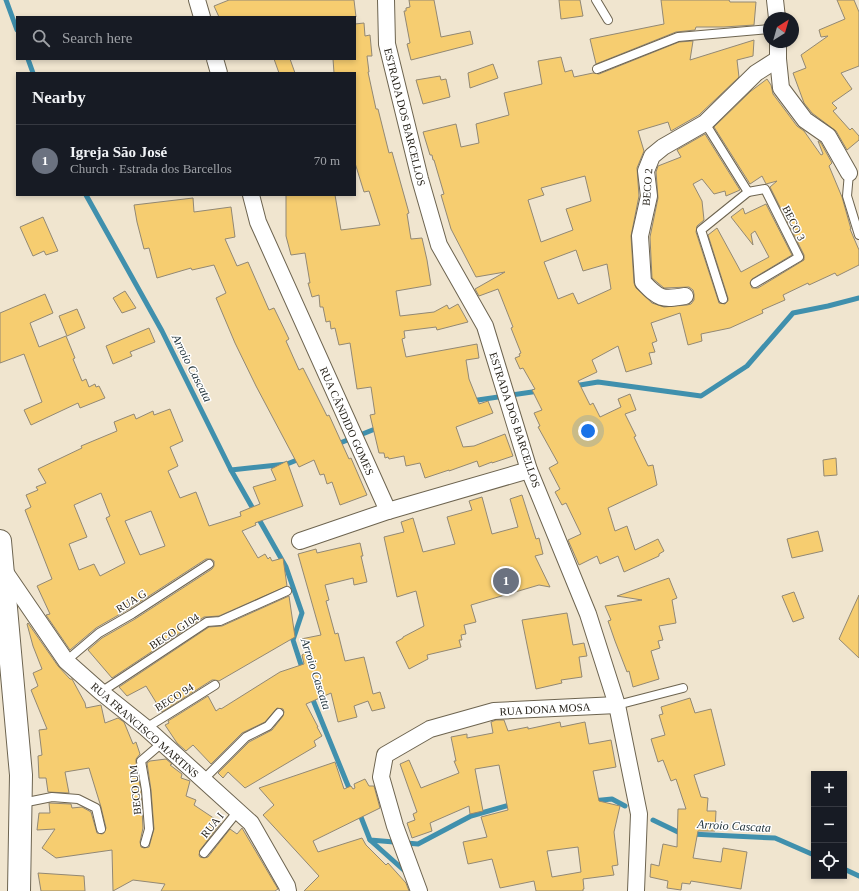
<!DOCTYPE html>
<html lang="en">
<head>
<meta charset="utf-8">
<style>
	:root { --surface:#171b24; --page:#20242c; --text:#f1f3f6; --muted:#9ea1a6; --line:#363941; --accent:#ea580c }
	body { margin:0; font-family:"Times New Roman",serif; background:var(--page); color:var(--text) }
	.controls { position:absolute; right:12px; bottom:12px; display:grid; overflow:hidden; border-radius:0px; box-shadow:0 2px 6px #0003 }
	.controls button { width:36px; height:36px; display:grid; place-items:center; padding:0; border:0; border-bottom:1px solid var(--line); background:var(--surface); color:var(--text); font:20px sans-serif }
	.compass { position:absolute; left:763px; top:12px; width:36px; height:36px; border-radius:50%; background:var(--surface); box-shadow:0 2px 6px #0003; rotate:37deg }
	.you { position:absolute; left:588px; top:431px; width:14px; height:14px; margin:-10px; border:3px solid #fff; border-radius:50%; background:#1a73e8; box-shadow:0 0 0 6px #1a73e833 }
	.badge { display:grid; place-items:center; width:26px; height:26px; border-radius:50%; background:var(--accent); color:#fff; font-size:13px; font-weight:700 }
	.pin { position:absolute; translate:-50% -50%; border:2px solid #fff; box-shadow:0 1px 4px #0006 }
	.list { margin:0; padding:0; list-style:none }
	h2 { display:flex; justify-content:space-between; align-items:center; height:52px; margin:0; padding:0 16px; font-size:17px }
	h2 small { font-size:13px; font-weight:400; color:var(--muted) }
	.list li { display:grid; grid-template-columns:26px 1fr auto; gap:12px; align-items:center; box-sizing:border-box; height:72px; padding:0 16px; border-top:1px solid var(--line) }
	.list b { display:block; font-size:15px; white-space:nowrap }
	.list p { margin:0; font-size:13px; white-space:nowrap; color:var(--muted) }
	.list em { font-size:13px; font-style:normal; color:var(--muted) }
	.icon { flex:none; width:22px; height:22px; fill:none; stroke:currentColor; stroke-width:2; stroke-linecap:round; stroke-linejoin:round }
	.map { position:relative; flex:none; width:859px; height:891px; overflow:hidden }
	.search { position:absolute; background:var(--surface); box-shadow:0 2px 6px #0003; left:16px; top:16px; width:340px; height:44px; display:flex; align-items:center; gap:10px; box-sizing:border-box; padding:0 14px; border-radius:0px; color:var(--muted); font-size:15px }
	.panel { position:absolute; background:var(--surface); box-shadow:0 2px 6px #0003; left:16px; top:72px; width:340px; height:124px; border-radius:0px }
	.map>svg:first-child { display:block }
</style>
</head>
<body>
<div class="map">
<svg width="859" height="891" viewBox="0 0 859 891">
	<rect width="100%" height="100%" fill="#f0e5cf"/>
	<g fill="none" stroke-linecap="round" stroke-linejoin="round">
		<g stroke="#4090ad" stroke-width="5">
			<path d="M6,0L17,30"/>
			<path d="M28,59L33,73"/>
			<path d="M86,195L162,331L231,470L286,567L302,613L293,640L303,671"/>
			<path d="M574,386L598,382L701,396L747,366L793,313L828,306L859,298"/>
			<path d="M471,401L539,391"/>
			<path d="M335,445L380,427"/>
			<path d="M231,470L287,464L302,458"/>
			<path d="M311,695L351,793"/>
			<path d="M592,801L612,799L625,806"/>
			<path d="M359,812L370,840L418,844L471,816L513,804"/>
			<path d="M653,820L680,833L683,834"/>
			<path d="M691,834L775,838L814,855"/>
			<path d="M370,840L407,873"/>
			<path d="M844,869L859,876"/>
		</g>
	</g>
	<g fill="#f6cd70" stroke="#928874" fill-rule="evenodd">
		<path d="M229,0H354L356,17H219L214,6Z"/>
		<path d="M409,0H434L441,37L470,31L473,44L411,60L407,44L410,43L404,11H406V8L410,7Z"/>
		<path d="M559,0H580L583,16L561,19Z"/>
		<path d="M661,0H729L730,2H756L754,25L724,27H696L695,30L676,32L596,64L590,39L664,24Z"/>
		<path d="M837,0H854L859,12V66L841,73L852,89L832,103L837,108L833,111L850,130L852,128L859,136V140L847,150L836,131L812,113L804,103L793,73L806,68L801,55L828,36L821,37L819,30L845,19Z"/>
		<path d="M364,23L365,36L370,35L372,56H367L369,72H368L376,109H378L389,153L392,152L409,213L407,214L411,239L422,238L427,260L431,285L396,291L400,316L434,312L447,305L449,309L458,304L468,322L437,330L436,327L404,331L405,338L402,339L406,357L477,344L479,358L466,360L469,379L479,404L488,401L493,413L456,427L463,447L474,446L505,434L513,456L492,463V462L479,467L477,461L449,471V470L425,478L420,463L406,466L404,456L389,459L388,457L385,458L384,453H379L370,415L375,414L371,387L357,389L350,343L339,345L335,328L331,329L330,321L326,322L323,307H320L319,295L312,297L308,283H310L305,253L291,255L286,236V195H335L341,230L380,225L369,191L364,192L355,163V73H334L333,59H355V24Z"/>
		<path d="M754,40L753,56L737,60L739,77L699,115L671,131L668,122L638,131L644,151L637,168L639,196L631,236L634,283L636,288L652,303L664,307L687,305L691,304L694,300V294L693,290L689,287L664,288L652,278L650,237L658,198L656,172L658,166L681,157L677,150L705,134L740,190L726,196L725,191L714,194L702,179L693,184L702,201L704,220L697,226L696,232L719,303L725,304L728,301V298L708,235L717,228L741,272L769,257L755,231L751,234L753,245L731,217L743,208L745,214L766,204L792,255L752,279L750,283L752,288H758L804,260V255L770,187L777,181L766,184L762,176L750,184L714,127L751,91L767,79L771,85L773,94L797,126L804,131L821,155L823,154L818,141L821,143L832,163L829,166L842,197L851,229H850L859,250V265L837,276L835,273L809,285L808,283L783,295L785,300L762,310L763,313L730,328L701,334L702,341L688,345L680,313L651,323L657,341L652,343L655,352L649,353L652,364L626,372L618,346L592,360L597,372L578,381L590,405L593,403L600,417L621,407L618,399L630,394L636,410L625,414L636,436L634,437L648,466L653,465L657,485L608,508L615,531L627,526L635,550L658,539L664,551L659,554V556L624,572L618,556L600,564L597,556L579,565L568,540L581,534L566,503L562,505L555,492L560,489L549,468L558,463L538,427L540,426L534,413L542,410L532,390L535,389L523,368L520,369L515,358L520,356L519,354L521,353L511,328L513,327L498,289L479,296L475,289L505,272L476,277L451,229L441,195L444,194L434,160H433L432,155H430L423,132L456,124L461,147L479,143L476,124L509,115L504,93L542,84L538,61L561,57L565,72L572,70L574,77L593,73L599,74L679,42L693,41L690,60ZM585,176L591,201L566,209L573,230L541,242L528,200L544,195L541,188ZM576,250L583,271L607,264L611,289L578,304L573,293L558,299L544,262Z"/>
		<path d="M274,59H290L295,73H279Z"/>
		<path d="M493,64L498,78L470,88L468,73Z"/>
		<path d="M440,76L441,80L446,79L450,97L423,104L416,80Z"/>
		<path d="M193,198L194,212L231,207L235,237L225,239L237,266L248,262L269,310L274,308L289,339L286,341L299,370L303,368L327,416L329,415L349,459L351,458L367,495L340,505L332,482L327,484L324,474L320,475L314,460L299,467L256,386L235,343L216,298L226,293L214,265L192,270L191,268L157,278L149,248L144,249L137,222L134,205Z"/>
		<path d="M43,217L58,251L46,255L44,251L33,256L20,227Z"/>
		<path d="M125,291L136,308L122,313L113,298Z"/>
		<path d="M45,294L53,313L30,323L39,347L66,336L75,358L73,359L82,381L86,379L89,387L95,384L96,387L99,386L105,398L80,408L78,403L31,425L24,410L42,402L24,354L0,363V313Z"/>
		<path d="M77,309L85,328L67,336L59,316Z"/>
		<path d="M149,328L155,342L130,352L132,356L113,364L106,346Z"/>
		<path d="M170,409L183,441L170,447L178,466L168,471L180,498L196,492L209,526L241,516L240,512L260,504L253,487L276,480L271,469L287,461L303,506L255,523L256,525L242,531L258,558L265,554L268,559L270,557L272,561L283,558L287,586L219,616L204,617L112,678L88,650L102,638L135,619L212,569L214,566V561L211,559H206L129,609L96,628L70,650L46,615L50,614L37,586L52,579L25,510L31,507L26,495L38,490L36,487L46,483L38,469L82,448L81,446L117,431L114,422L134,414L136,419L153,411L154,415ZM101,493L110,516L106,518L125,563L100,576L94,564L79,570L69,544L87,537L74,505ZM151,511L165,546L140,555L125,521Z"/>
		<path d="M836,458L837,475L824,476L823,460Z"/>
		<path d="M522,495L536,539L539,538L543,554L535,556L550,587L539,585L471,605L476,622L464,625L466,634L461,635L462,640H459L461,647L427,655L428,659L409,669L396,642L403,638V637L424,626L416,591L397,597L384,537L404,532L401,522L413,518L423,552L455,544L447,517L472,510L469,501L482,497L492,534L518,527L510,499Z"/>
		<path d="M818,531L823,551L792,558L787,539Z"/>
		<path d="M360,543L363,556H361L367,582L354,585L353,578L325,585L329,600L326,601L335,634L338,633L345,661L364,657L373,694L380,692L385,708L372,711L368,701L354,706L357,717L338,722L331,693L306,704L318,727H317L322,736L314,741L316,746L245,788L228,772L223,778L218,773L249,742L272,730L283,716L284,712L283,709L277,708L265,722L242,733L211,764L193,745L186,751L177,743L165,725L169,723L168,721L208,696L216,711L220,708L221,709L280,672L304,664L302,655L308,651L301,639L321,635L298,554L316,549L317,553Z"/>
		<path d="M669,578L677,598L672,600L676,623L659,626L663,640L658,641L660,648L651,651L659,679L633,687L629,671L627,672L615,641L608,621L611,620L605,606L642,600L617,596Z"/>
		<path d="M794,592L804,618L793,622L782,596Z"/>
		<path d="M859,595V658L839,639Z"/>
		<path d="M289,596L295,637L219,681L215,680H212L162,712L146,686L127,696L119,687L209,627L222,626Z"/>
		<path d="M567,613L573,645L584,643L587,656L579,657L582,677L561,680L562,683L536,689L522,620Z"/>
		<path d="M28,623L58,666L70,679H72L85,703L86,708L101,705L105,723L118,718L124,722L133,744L136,742L140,754L136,759V762L141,791L143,828L140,842L141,847L144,848L149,847L154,829L151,790L147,763L150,761L166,759L172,764L170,765L182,774L181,778L190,781L186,796L196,800L194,805L221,823L200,850L199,855L200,857L204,858L208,857L230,829L237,834L242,828L278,889L275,891H161L165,884L133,880L113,891L112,850L56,858L42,848L55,829L37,830L39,813H50L49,803L71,804L72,808L82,807L91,812L97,833L102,834L104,833L106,828L101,807L89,768L65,772L69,793L48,792L46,778H39L38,756L42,755L39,730L47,729L31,690L38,686L33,673L42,669L33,646L27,624Z"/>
		<path d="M690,698L695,713L711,709L725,765L694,775L701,797L708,798L707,811H716L715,831H698L693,858L721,862L723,848L747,852L741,889L691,881L690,884L682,883L681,890L667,888L668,881L650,877L651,864L659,866L663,844L677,847L678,809H686L676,779L671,781L663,760L658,762L651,739L665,735L659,715L663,714L661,707Z"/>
		<path d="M496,720H504L508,731L528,727V729L560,722L561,727L585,722L589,744L611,740L616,767L593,771L599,801L620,806L614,832L618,865L612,866L614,875L583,879L584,889H583V891H536L534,881L500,888L492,859L468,864L463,842L487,837L481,817L508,810L499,765L475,769L483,811L470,814L469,806L430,823L432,831L412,838L407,823L415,820L413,814L417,812L400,764L409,760L421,788L459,773L454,761H456L451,737L467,734V738L493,733L491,722ZM578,847L581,872L552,877L547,851Z"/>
		<path d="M335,762L344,789L351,786L353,789L355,788L354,784L365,779L369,786H374L380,808L313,841L318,852L362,838L366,845L386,865L388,863L406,883L409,891H304L319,876L263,815L274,805L259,788Z"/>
		<path d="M38,873L84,876L85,891H41Z"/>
	</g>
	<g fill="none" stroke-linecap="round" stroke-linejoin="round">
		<defs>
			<g id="lane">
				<path d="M596,0L608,20"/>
				<path d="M597,69L678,37L769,29"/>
				<path d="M705,123L748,192L765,189L799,257L755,283"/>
				<path d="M849,173L847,196L859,235"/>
				<path d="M723,299L701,230L748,192"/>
				<path d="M66,661L99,633L132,614L209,564"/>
				<path d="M101,692L207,622L220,621L287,591"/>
				<path d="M617,705L683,688"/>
				<path d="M146,728L215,685"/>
				<path d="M203,780L246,737L268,726L279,713"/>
				<path d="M22,803L52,797L78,799L96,808L101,829"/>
				<path d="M145,843L149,829L146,790L141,761L162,743"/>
				<path d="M204,853L238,811"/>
			</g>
			<g id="street">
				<path d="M197,0L202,17"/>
				<path d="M386,0L387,44L420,179L439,245L485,326L529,470L588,614L617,705L639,814L636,891"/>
				<path d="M775,0L777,18"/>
				<path d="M778,42V59L781,88L805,120L828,136L849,173"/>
				<path d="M215,59L219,73"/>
				<path d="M251,195L258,222L388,511"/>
				<path d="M685,296C662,300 659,299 643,282L640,236L649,196L646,171L652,156L663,147L705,123L756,73L778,59"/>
				<path d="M300,541L388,511L529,470"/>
				<path d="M3,569L66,661L101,692L146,728L251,823L287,886L288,891"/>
				<path d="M419,891L395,826L381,777L385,755L430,729L494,711L617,705"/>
			</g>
			<path id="secondary" d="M0,541L21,775L19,891"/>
		</defs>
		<use href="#lane" stroke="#6d6450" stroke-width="10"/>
		<use href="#street" stroke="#6d6450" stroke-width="18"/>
		<use href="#secondary" stroke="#6d6450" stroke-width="24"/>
		<use href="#lane" stroke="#fff" stroke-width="8"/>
		<use href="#street" stroke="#fff" stroke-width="16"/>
		<use href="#secondary" stroke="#fff" stroke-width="22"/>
	</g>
	<g text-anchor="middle" stroke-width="3" stroke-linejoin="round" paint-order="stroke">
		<g font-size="11" fill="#27231b" stroke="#fff">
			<text transform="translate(405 117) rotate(76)" y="4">ESTRADA DOS BARCELLOS</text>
			<text transform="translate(647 187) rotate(-86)" y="4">BECO 2</text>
			<text transform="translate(794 223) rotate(63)" y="4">BECO 3</text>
			<text transform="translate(515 420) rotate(72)" y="4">ESTRADA DOS BARCELLOS</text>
			<text transform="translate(347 421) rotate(66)" y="4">RUA CÂNDIDO GOMES</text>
			<text transform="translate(131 601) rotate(-32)" y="4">RUA G</text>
			<text transform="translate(174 631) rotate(-33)" y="4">BECO G104</text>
			<text transform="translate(174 697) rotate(-32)" y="4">BECO 94</text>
			<text transform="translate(545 709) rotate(-3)" y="4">RUA DONA MOSA</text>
			<text transform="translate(145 730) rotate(41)" y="4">RUA FRANCISCO MARTINS</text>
			<text transform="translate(135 790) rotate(-95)" y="4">BECO UM</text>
			<text transform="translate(212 825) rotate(-51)" y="4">RUA I</text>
		</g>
		<g font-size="12" font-style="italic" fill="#1c2f38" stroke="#fff">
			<text transform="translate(192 368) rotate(63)" y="4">Arroio Cascata</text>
			<text transform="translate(316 674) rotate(72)" y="4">Arroio Cascata</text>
			<text transform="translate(734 826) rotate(3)" y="4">Arroio Cascata</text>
		</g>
	</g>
</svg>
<div class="controls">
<button>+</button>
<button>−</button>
<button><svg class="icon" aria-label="locate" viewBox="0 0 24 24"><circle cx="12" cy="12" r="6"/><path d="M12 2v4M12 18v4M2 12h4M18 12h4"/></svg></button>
</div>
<svg class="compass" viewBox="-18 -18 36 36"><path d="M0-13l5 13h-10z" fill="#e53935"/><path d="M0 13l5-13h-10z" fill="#9ea1a6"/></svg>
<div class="you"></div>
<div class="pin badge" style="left:506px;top:581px;background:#6b7280">1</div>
<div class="search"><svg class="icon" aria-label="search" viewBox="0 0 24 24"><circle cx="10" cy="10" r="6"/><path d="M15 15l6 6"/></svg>Search here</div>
<section class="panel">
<h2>Nearby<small></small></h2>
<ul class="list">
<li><span class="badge" style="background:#6b7280">1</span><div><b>Igreja São José</b><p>Church · Estrada dos Barcellos</p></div><em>70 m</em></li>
</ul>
</section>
</div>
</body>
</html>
